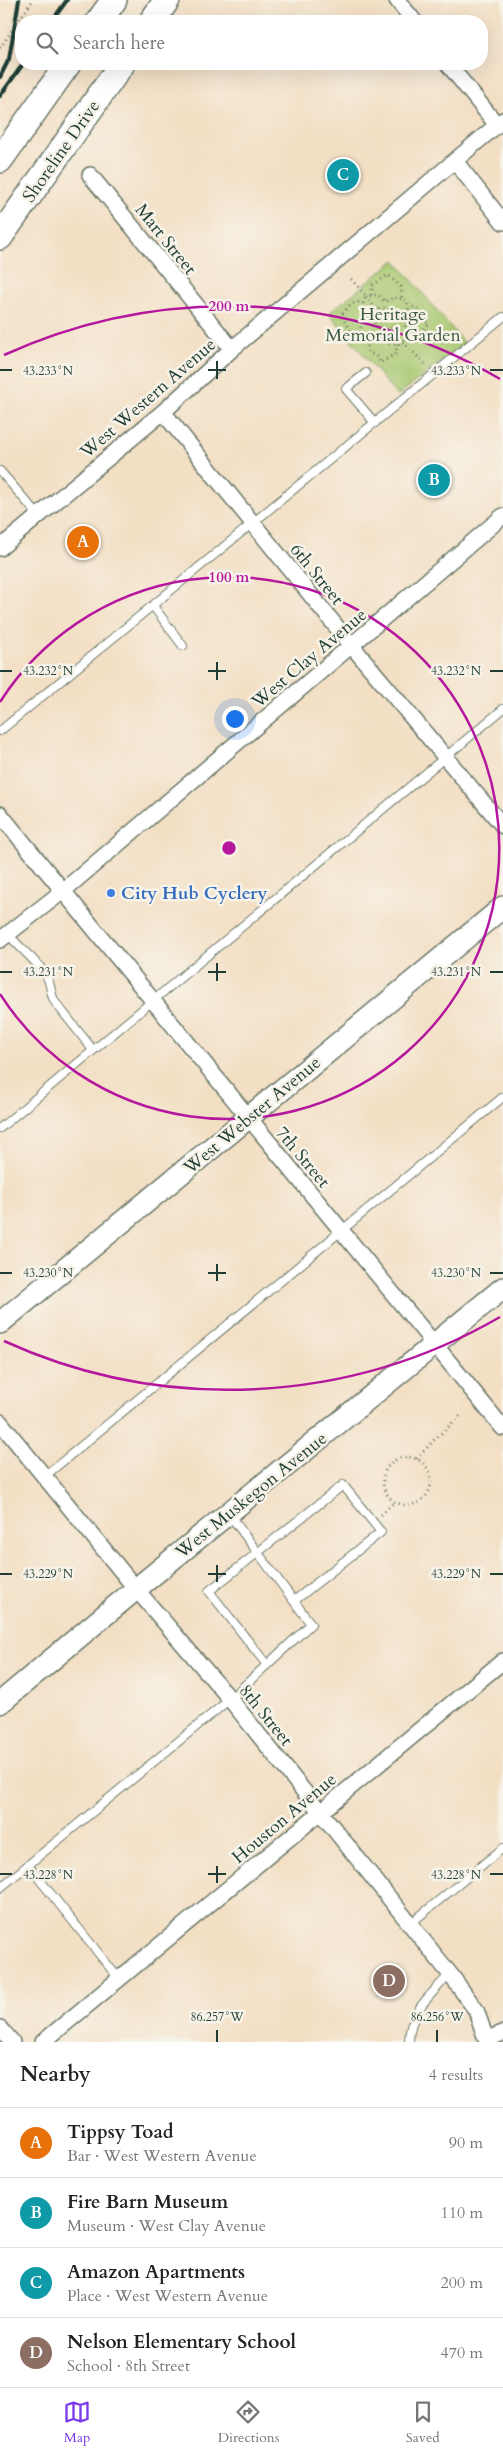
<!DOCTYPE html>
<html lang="en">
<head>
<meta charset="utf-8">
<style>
	:root { --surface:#fff; --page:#f6f6f6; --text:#222; --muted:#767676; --line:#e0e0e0; --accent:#7c3aed }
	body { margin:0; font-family:Cardo,serif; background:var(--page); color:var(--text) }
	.you { position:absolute; left:234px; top:718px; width:18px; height:18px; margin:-12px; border:4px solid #fff; border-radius:50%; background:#1a73e8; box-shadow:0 0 0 8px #1a73e833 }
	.badge { display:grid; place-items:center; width:32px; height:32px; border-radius:50%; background:var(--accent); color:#fff; font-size:16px; font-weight:700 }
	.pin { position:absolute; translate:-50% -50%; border:2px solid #fff; box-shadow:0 1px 5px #0006 }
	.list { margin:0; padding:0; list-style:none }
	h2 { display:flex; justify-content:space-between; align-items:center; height:65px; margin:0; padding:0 20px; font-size:21px }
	h2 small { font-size:16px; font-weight:400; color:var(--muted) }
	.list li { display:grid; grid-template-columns:32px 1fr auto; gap:15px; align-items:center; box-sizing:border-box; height:70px; padding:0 20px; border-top:1px solid var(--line) }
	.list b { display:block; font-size:19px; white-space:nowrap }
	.list p { margin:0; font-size:16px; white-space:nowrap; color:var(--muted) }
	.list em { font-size:16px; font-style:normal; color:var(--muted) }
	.icon { flex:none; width:28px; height:28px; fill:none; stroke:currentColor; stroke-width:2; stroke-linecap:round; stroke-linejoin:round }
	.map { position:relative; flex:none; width:503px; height:2042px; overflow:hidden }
	.search { position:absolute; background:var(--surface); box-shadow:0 5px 20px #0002; left:15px; right:15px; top:15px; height:55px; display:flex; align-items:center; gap:12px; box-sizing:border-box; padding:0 18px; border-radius:20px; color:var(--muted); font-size:19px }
	.sheet { height:345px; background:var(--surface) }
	nav { display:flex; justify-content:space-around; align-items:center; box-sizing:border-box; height:70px; border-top:1px solid var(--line); background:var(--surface); font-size:14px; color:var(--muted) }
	nav a { display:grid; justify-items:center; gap:2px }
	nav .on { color:var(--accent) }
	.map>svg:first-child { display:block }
</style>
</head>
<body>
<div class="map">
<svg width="503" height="2042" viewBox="0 0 503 2042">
	<rect width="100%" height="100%" fill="#f7f3e8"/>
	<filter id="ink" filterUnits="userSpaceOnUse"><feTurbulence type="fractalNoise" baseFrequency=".02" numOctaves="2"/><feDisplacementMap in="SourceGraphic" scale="10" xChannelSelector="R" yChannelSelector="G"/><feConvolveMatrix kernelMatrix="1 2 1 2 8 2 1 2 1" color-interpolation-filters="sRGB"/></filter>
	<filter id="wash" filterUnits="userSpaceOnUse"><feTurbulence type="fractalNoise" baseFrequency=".0096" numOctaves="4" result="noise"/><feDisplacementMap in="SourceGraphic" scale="20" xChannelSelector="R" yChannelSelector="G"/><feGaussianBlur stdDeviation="1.12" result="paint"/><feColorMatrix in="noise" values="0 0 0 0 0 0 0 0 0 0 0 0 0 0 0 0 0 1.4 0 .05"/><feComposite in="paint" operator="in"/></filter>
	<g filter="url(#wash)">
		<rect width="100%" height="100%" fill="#f3dfc4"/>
		<path fill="#a8c76f" stroke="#648252" d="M395,260L465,344L397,396L329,313Z"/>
	</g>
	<g filter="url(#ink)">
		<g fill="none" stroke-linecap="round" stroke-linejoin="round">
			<defs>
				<g id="service">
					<path d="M366,373L346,389L375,423"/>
					<path d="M0,471L39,516"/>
					<path d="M153,606L183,646"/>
					<path d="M0,731L503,317"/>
					<path d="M8,934C19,947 34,959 44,972C52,982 49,992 55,1002L93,1050"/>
					<path d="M0,1128L503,709"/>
					<path d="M45,1476L503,1097"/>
					<path d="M267,1665L209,1591L343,1485L381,1532L294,1601"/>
					<path d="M28,1865L119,1979"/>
					<path d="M0,1888L230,1699L311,1624L229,1514"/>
					<path d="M410,1924L503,1848"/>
					<path d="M409,2042C409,2011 431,1995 450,1974"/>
				</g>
				<g id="minor">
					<path d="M397,0L414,21"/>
					<path d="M448,64L497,125"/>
					<path d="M455,161L503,222"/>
					<path d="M90,175L232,349"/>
					<path d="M163,412L352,646L503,826"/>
					<path d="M0,548L163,412L232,349L503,120"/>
					<path d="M0,814L503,1428"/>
					<path d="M0,940L63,891L503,516"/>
					<path d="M0,1422L136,1589L230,1699L450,1974L476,2010L487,2042"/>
					<path d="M0,2028L12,2042"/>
					<path d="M487,2039L503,2033"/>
					<path d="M43,2042L503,1661"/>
				</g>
				<g id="secondary">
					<path d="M0,1323L503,907"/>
					<path d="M0,1703L136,1589L503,1288"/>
				</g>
				<g id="trunk">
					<path d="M99,21L114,0"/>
					<path d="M152,21L167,0"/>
					<path d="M0,160L68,64"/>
					<path d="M0,237L122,64"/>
				</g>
			</defs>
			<use href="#service" stroke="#697666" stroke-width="10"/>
			<use href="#minor" stroke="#697666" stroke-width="18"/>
			<use href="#secondary" stroke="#697666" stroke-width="24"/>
			<use href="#trunk" stroke="#697666" stroke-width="28"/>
			<g stroke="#697666" stroke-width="3" stroke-dasharray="1 4" stroke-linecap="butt">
				<path d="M0,48L33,0"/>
				<path d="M351,279L366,296C360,307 365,307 365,316C365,323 358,325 361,336L367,341H380L384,336L389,343C399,345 406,342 407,331L403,321L408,316V302L397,297L387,300L386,302L378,295L366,296L377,310"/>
				<path d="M371,295L373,285L388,275L401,287L402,297"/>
				<circle cx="385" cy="319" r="11"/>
				<path d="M360,333L350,330L341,315L351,304L363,301"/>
				<path d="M407,336H417L429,323L416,308L409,306"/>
				<path d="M367,341L368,352L377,357L380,363L395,354L398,344"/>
				<path d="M403,342L427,366"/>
				<circle cx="407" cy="1481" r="24"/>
				<path d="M417,1459L433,1441L460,1416"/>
				<path d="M381,1515L394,1502"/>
			</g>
			<use href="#service" stroke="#fff" stroke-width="8"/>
			<use href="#minor" stroke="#fff" stroke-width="15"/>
			<use href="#secondary" stroke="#fff" stroke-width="21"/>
			<use href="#trunk" stroke="#fff" stroke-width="25"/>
			<g stroke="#1f3d34" stroke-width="4">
				<path d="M52,21L67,0"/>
				<path d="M0,77L9,59L19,0"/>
				<path d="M0,96L23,64"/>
			</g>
		</g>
	</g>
	<path fill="none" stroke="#1f3d34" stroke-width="2" d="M217,361V379M0,370H12M208,370H226M490,370H503M217,662V680M0,671H12M208,671H226M490,671H503M217,963V981M0,972H12M208,972H226M490,972H503M217,1264V1281M0,1273H12M208,1273H226M490,1273H503M217,1565V1582M0,1574H12M208,1574H226M490,1574H503M217,1866V1883M0,1874H12M208,1874H226M490,1874H503M217,2030V2042M437,2030V2042"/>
	<g fill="none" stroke="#b5179e" stroke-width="2.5">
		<path d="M0 702A271 271 0 1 1 0 994"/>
		<path d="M500 1317A542 542 0 0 1 4 1341M4 355A542 542 0 0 1 500 379"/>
	</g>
	<circle fill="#3f7fe0" stroke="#f7f3e8" stroke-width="2" cx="111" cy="893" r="5"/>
	<g text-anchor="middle" stroke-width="5" stroke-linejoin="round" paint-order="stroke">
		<g font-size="18" fill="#1f3d34" stroke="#f7f3e8">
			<text transform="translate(61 151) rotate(-55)" y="6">Shoreline Drive</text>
			<text transform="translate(166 239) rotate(51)" y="6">Mart Street</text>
			<text transform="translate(148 398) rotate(-41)" y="6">West Western Avenue</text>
			<text transform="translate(317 574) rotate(51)" y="6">6th Street</text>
			<text transform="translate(309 658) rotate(-40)" y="6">West Clay Avenue</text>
			<text transform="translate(252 1115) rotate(-40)" y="6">West Webster Avenue</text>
			<text transform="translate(303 1157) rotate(50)" y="6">7th Street</text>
			<text transform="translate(251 1495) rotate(-39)" y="6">West Muskegon Avenue</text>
			<text transform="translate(266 1715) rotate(51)" y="6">8th Street</text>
			<text transform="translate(284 1818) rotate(-40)" y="6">Houston Avenue</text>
		</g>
		<g font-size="18" fill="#3a5940" stroke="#f7f3e8">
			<text x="393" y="320">Heritage<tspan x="393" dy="21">Memorial Garden</tspan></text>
		</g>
		<g font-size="18" font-weight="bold" fill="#366cbe" stroke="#f7f3e8" text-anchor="start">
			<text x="121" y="899">City Hub Cyclery</text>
		</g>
	</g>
	<g font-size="12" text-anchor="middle" fill="#1f3d34" stroke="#f7f3e8" stroke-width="5" stroke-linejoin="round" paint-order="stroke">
		<text x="48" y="375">43.233°N</text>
		<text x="456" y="375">43.233°N</text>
		<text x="48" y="675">43.232°N</text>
		<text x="456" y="675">43.232°N</text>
		<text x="48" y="976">43.231°N</text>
		<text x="456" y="976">43.231°N</text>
		<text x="48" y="1277">43.230°N</text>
		<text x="456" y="1277">43.230°N</text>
		<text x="48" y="1578">43.229°N</text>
		<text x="456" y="1578">43.229°N</text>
		<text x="48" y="1879">43.228°N</text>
		<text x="456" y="1879">43.228°N</text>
		<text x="217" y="2021">86.257°W</text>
		<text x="437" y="2021">86.256°W</text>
	</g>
	<circle cx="229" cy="848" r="8" fill="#b5179e" stroke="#f7f3e8" stroke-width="2.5"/>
	<g font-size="15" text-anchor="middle" font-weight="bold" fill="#b5179e" stroke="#f7f3e8" stroke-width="5" stroke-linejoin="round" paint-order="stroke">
		<text x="229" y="311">200 m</text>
		<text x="229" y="582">100 m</text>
	</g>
</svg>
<div class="you"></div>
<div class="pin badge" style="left:83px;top:542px;background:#e8710a">A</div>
<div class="pin badge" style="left:434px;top:480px;background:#0f9aa8">B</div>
<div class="pin badge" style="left:343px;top:175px;background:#0f9aa8">C</div>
<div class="pin badge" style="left:389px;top:1981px;background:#8d6e63">D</div>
<div class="search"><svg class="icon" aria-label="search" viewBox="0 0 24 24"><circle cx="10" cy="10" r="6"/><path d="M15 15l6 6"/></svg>Search here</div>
</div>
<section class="sheet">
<h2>Nearby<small>4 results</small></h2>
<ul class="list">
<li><span class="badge" style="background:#e8710a">A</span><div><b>Tippsy Toad</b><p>Bar · West Western Avenue</p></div><em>90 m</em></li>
<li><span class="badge" style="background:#0f9aa8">B</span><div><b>Fire Barn Museum</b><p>Museum · West Clay Avenue</p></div><em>110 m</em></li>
<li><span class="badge" style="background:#0f9aa8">C</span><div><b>Amazon Apartments</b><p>Place · West Western Avenue</p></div><em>200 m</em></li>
<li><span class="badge" style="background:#8d6e63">D</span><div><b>Nelson Elementary School</b><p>School · 8th Street</p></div><em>470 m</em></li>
</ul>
</section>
<nav>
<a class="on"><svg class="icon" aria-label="map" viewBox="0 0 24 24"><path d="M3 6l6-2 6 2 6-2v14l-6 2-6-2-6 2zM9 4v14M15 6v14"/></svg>Map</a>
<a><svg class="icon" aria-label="directions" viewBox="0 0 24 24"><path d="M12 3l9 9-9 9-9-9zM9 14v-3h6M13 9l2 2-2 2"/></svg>Directions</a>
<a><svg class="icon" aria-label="saved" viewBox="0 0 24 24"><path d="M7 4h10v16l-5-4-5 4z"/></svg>Saved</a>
</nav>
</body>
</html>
